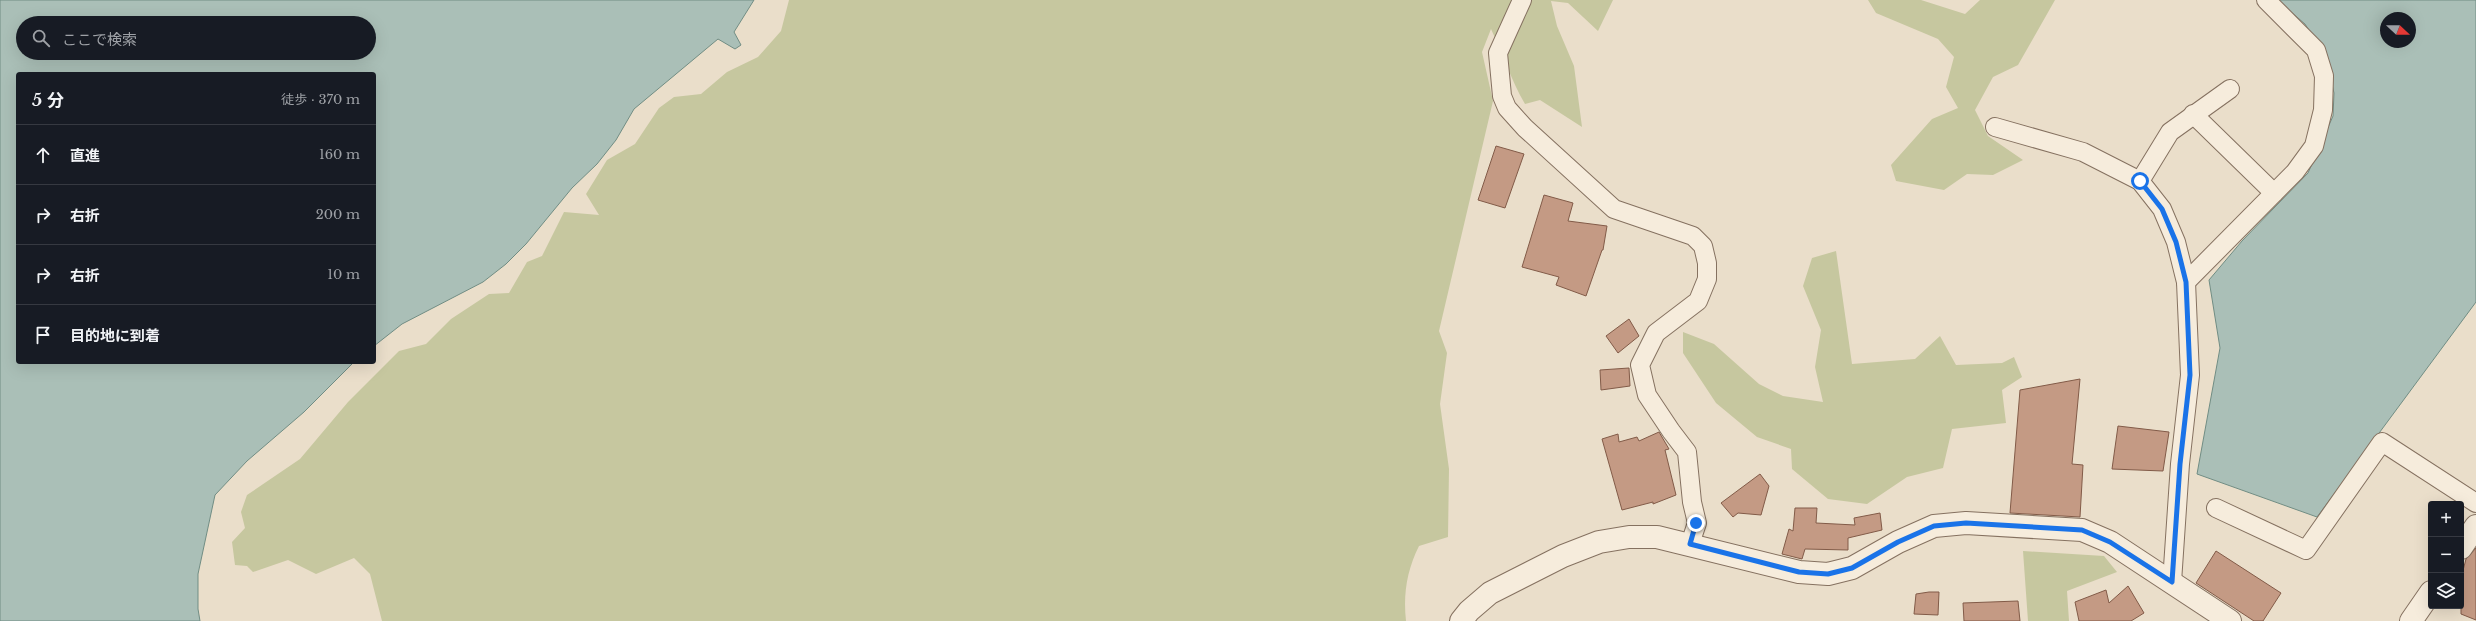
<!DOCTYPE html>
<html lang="ja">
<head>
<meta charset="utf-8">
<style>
	:root { --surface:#171b24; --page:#242831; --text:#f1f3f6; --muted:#9ea1a6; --line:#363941 }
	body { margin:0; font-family:"Libre Baskerville","Noto Sans JP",serif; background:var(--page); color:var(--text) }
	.controls { position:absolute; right:12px; bottom:12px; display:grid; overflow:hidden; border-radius:4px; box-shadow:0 4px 16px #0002 }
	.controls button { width:36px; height:36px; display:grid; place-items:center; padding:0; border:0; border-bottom:1px solid var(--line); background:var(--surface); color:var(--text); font:20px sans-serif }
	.compass { position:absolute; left:2380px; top:12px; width:36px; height:36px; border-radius:50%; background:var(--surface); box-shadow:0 4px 16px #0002; rotate:112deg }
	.stop { position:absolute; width:12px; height:12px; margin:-9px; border:3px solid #1a73e8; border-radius:50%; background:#fff }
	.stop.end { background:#1a73e8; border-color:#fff; box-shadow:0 1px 4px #0008 }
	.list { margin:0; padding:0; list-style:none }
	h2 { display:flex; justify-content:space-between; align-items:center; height:52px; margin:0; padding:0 16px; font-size:17px }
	h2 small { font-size:13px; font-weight:400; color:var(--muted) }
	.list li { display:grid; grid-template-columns:26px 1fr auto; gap:12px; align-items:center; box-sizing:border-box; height:60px; padding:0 16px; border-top:1px solid var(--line) }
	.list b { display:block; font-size:15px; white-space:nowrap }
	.list em { font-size:13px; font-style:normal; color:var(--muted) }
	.icon { flex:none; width:22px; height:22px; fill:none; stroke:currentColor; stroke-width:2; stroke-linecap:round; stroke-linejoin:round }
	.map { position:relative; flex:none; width:2476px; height:621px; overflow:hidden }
	.search { position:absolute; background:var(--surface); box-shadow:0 4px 16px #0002; left:16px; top:16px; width:360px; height:44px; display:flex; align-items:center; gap:10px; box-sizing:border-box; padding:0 14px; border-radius:22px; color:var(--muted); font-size:15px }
	.panel { position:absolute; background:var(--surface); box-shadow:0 4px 16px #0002; left:16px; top:72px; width:360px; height:292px; border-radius:4px }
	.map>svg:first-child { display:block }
</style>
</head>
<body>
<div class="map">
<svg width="2476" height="621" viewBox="0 0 2476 621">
	<rect width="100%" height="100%" fill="#eadeca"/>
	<g fill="#c6c79f">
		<path d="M789,0H1613L1598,31L1568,3L1551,1L1557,26L1574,66L1582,127L1540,100L1525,104C1511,80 1503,54 1491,29L1482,52L1493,101L1439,331L1447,353L1440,404L1449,469L1448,537L1419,546C1407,570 1403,594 1406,621H382L370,574L354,558L316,574L288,560L253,572L247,566L235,565L232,542L245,528L241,512L247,495L300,459L348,402L399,351L426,344L451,319L489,294L509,293L527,262L542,256L564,212L599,215L586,194L607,160L635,144L659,108L674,97L701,94L727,72L758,57L781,31Z"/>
		<path d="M1868,0H1921L1965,14L1980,0H2055L2018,65L1993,77L1975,110L1988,136L2023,160L1993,175L1967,174L1944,190L1896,181L1891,165L1932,119L1958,108L1946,87L1954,57L1938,39L1876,13Z"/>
		<path d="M1836,251L1852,364L1915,359L1940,336L1956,365L2002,363L2014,357L2022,377L2002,390L2006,423L1952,429L1943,468L1907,477L1867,504L1828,499L1792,469L1791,449L1757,437L1716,403L1683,353V332L1714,344L1759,384L1783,396L1823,402L1815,367L1821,330L1803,286L1812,258Z"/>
		<path d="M2023,551L2104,556L2117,572L2067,591L2069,621H2028Z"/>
	</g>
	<g fill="#aabfb7" stroke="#718d84" fill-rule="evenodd">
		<path d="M0,0H754L734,32L741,45L735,49L718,39L634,109L616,140L597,164L572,188L526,244L506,264L483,282L402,324L374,346V74H18V362H354L304,412L247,461L215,495L198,574V609L200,621H0ZM23,23H369V53H23Z"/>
		<path d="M2277,0H2476V302L2317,517L2197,474L2220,348L2209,280L2242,241L2308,173L2333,116L2334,93L2326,57L2305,24ZM2386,18H2410V42H2386Z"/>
	</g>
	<g fill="#c49a84" stroke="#825b48">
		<path d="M1496,146L1524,154L1505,208L1478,200Z"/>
		<path d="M1544,195L1573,203L1568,221L1607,226L1603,250H1602L1586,296L1556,285L1559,277L1522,267Z"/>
		<path d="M1629,319L1639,336L1618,353L1606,336Z"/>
		<path d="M1629,368L1630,386L1601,390L1600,370Z"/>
		<path d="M2080,379L2072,464L2083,465L2080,517L2010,513L2020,390Z"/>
		<path d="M2118,426L2169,432L2163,471L2112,469Z"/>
		<path d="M1659,432L1669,449L1665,450L1676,495L1653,504V502L1622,510L1602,439L1618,434L1619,442L1637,437L1639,441Z"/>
		<path d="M1760,474L1769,486L1761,515L1738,513L1733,517L1721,503Z"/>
		<path d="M1795,508H1817L1816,523L1855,525L1854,518L1880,513L1882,530L1848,538V550L1805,549L1802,559L1782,554L1789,529L1793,531Z"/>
		<path d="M2476,548V620L2461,614V578L2466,559Z"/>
		<path d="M2216,551L2281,593L2263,621H2254L2196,583Z"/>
		<path d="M2128,586L2144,613L2131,621H2079L2075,602L2106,590L2109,603Z"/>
		<path d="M1929,592H1939L1938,615L1914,614L1916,594Z"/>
		<path d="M2018,601L2020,621H1964L1963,603Z"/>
	</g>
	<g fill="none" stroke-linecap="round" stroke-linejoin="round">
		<defs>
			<g id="minor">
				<path d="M1522,0L1498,53L1502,96L1507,108L1525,128L1614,209L1693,236L1703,246L1707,263V279L1698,301L1656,333L1640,365L1647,395L1671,431L1687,452L1692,502L1697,523L1690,544"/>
				<path d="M2193,114L2274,193"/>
				<path d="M1995,127L2083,152L2140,181L2162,209L2176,242L2186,282L2190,375L2180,464L2172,582"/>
				<path d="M2140,181L2170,132L2230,89"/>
				<path d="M2186,282L2295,172L2314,146L2323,110L2324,76L2316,50L2266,0"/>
				<path d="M2216,508L2306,550L2382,442L2476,503"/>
			</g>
			<g id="tertiary">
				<path d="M2461,548L2476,526"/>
				<path d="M1461,621L1469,611L1490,593L1563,556L1599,542L1629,537H1657L1799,572L1828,574L1852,568L1898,542L1934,526L1966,523L2082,530L2110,542L2230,621"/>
				<path d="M2411,621L2431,592"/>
			</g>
		</defs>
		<use href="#minor" stroke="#857160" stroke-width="20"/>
		<use href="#tertiary" stroke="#857160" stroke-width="24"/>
		<use href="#minor" stroke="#f6ecdc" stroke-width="18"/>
		<use href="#tertiary" stroke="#f6ecdc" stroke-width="22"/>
	</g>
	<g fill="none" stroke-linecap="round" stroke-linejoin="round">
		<path stroke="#1a73e8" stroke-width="5" d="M1696,523L1690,544L1799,572L1828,574L1852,568L1898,542L1934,526L1966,523L2082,530L2110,542L2172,582L2180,464L2190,375L2186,282L2176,242L2162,209L2140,181"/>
	</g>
</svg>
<div class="controls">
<button>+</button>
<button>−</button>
<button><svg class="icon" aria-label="layers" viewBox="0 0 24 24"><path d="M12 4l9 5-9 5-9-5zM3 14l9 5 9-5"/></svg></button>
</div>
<svg class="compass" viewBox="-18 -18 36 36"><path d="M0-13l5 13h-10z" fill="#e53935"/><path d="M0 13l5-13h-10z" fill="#9ea1a6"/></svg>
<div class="stop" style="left:2140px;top:181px"></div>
<div class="stop end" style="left:1696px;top:523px"></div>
<div class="search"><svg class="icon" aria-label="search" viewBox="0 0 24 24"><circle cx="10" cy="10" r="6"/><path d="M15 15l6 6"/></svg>ここで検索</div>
<section class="panel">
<h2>5 分<small>徒歩 · 370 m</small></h2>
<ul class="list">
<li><svg class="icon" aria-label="ahead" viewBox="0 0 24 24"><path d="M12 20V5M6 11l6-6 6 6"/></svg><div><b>直進</b></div><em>160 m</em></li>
<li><svg class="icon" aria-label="right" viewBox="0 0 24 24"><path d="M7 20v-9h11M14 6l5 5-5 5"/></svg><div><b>右折</b></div><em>200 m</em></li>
<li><svg class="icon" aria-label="right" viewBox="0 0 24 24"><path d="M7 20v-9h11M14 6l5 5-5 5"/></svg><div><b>右折</b></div><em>10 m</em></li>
<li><svg class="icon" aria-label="arrive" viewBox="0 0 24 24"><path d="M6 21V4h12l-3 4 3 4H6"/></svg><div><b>目的地に到着</b></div></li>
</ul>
</section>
</div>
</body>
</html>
